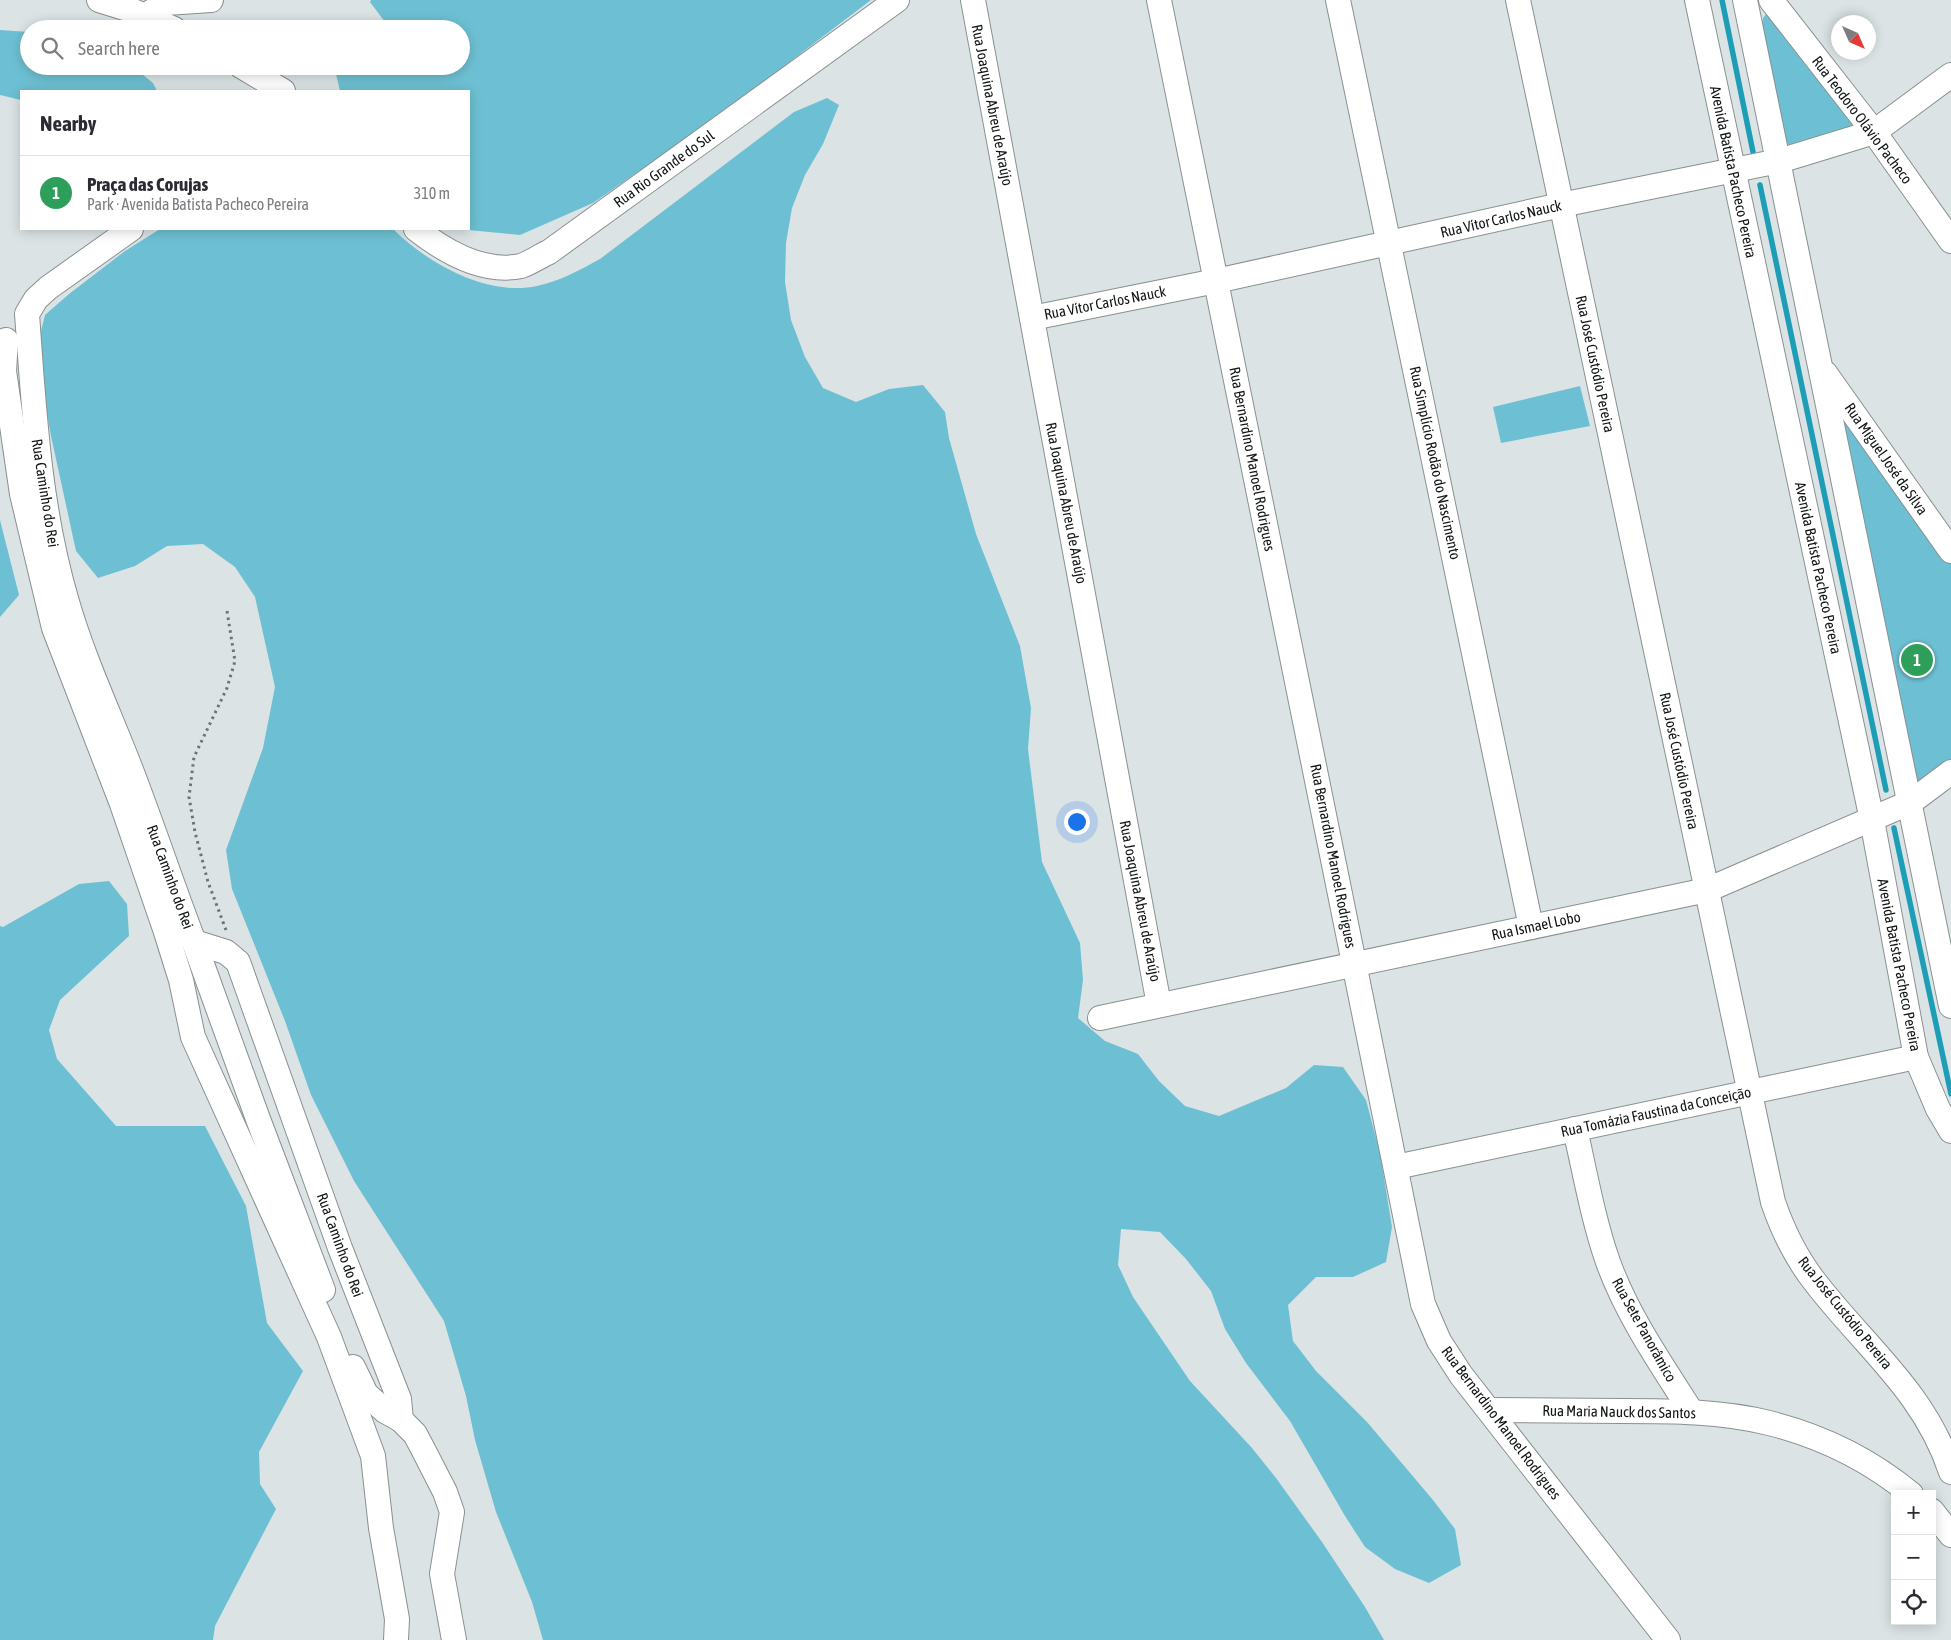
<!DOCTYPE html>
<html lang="en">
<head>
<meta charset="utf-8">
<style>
	:root { --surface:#fff; --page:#f2f2f3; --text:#2b2b33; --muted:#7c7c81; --line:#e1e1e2; --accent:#c03053 }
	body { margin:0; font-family:"Asap Condensed",sans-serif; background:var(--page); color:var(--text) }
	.controls { position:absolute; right:15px; bottom:15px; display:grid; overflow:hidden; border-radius:0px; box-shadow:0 2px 12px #0003 }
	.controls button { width:45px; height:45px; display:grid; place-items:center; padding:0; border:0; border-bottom:1px solid var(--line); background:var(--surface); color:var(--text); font:25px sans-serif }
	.compass { position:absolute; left:1831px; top:15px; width:45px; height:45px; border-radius:50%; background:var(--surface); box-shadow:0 2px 12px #0003; rotate:135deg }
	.you { position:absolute; left:1076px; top:821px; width:18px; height:18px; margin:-12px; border:4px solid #fff; border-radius:50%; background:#1a73e8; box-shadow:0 0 0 8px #1a73e833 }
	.badge { display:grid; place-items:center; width:32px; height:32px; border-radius:50%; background:var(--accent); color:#fff; font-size:16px; font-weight:700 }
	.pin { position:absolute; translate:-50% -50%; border:2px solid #fff; box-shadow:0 1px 5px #0006 }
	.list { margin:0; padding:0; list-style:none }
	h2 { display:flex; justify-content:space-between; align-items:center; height:65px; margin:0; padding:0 20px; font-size:21px }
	h2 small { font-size:16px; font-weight:400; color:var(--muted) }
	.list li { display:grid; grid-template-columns:32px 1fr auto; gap:15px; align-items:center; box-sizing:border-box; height:75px; padding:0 20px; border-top:1px solid var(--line) }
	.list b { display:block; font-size:19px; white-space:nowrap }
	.list p { margin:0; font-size:16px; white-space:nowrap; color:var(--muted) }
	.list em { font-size:16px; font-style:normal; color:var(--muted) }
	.icon { flex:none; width:28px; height:28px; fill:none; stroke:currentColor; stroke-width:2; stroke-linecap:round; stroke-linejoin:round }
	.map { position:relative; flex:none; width:1951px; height:1640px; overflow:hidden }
	.search { position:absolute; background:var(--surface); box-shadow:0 2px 12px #0003; left:20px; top:20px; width:450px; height:55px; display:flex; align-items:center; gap:12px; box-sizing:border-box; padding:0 18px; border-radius:28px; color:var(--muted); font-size:19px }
	.panel { position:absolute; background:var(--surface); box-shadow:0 2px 12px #0003; left:20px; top:90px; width:450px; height:140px; border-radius:0px }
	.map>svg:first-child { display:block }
</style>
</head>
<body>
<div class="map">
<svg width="1951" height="1640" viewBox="0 0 1951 1640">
	<rect width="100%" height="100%" fill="#dbe3e5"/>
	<g fill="#6dc0d3">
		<path d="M371,0H871L721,114L593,203L520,235L458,229H469V91H340L336,74L351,66H461V29H388V26L370,2Z"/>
		<path d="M1766,14H1769L1853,123L1850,129L1790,146L1786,142L1762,25L1763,18Z"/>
		<path d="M0,30L29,32V66H132L153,83L157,91H21V100L0,95Z"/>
		<path d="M827,98L839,105L823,144L805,175L792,208L786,243L785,282L791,320L805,357L823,388L856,402L889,389L923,385L945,412L949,438L976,534L1020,646L1031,708L1028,749L1042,862L1080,943L1083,980L1078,1018L1105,1041L1138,1054L1159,1081L1185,1106L1219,1116L1286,1088L1314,1065L1343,1067L1366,1100L1380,1153L1392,1227L1386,1262L1353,1277H1316L1288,1305L1293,1341L1316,1371L1367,1422L1433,1500L1455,1529L1461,1565L1429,1583L1395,1569L1365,1547L1345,1516L1290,1421L1246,1363L1225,1329L1211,1291L1186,1259L1160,1232L1121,1229L1118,1265L1133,1297L1190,1381L1252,1448L1276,1478L1322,1542L1365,1607L1384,1640H543L532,1602L496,1512L475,1440L466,1396L444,1321L354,1181L311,1095L285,1021L232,889L226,850L263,748L275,687L255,597L235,567L203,544L167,546L135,566L98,578L76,551L51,436L36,351L45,315L69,294L125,251L160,229H393C427,263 487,297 537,286C560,281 580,270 600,259L794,112Z"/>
		<path d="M1822,368L1951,554V766L1912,795Z"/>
		<path d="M1580,386L1590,426L1501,443L1493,407Z"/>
		<path d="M0,520L19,595L0,617Z"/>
		<path d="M109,881L127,904L129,936L60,1000L49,1030L57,1059L116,1126H205L246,1206L267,1323L303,1371L259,1452L260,1484L276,1509L215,1626L213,1640H0V926L3,927L79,884Z"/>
	</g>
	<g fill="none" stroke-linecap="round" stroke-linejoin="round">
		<g stroke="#1e9eb6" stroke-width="5.5">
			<path d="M1722,0L1753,152"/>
			<path d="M1760,185L1886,790"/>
			<path d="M1894,828L1951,1094"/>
		</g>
		<defs>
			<g id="minor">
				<path d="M99,0L131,10L174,29"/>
				<path d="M973,0L1159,1005"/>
				<path d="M1159,0L1423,1304L1439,1341L1461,1375L1668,1640"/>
				<path d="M1338,0L1531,927"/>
				<path d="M1518,0L1773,1202C1783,1231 1796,1258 1815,1282C1864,1346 1925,1392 1951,1472"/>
				<path d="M1697,0L1872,820L1916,1057L1938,1109L1951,1131"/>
				<path d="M1745,0L1951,1006"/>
				<path d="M1771,0L1874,132L1951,241"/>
				<path d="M144,16L166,3L211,0"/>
				<path d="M241,66L283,91"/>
				<path d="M131,229L48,288L36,299L27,314C34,410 39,508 67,602C84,661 111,717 133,775C154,830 173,887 194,942L226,952L238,962L340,1248L399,1399L401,1420L415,1434L424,1451L445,1492L452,1512L442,1574L454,1640"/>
				<path d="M416,229C444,251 483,274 521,266C530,263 540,256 549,252L897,0"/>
				<path d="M1032,318L1216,281L1561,205L1779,161L1874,132L1951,75"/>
				<path d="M6,340L4,371L22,494L54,628L122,804L165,929L181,980L193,1037L329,1337L373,1456L381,1528L397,1619L396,1640"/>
				<path d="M1825,373L1951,551"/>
				<path d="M194,942L258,1119L323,1290"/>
				<path d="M1100,1018L1707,890L1911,802L1951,772"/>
				<path d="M1575,1129C1585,1173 1593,1219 1608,1262C1627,1315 1661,1364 1691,1411"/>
				<path d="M1396,1167L1916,1057"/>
				<path d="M353,1367L366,1394L385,1411L401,1420"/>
				<path d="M1489,1410C1533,1410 1578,1411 1622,1411C1671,1411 1721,1411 1769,1423C1821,1436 1870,1460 1911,1494"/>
				<path d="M1932,1511L1951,1535"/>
			</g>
		</defs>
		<use href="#minor" stroke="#899091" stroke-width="26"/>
		<path stroke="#6e7374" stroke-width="3" stroke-dasharray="2.5 4" stroke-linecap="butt" d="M226,930L208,882L195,832L189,797L194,757L227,688L235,661L227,611"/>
		<use href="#minor" stroke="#fff" stroke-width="24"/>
	</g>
	<g text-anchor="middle" stroke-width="4" stroke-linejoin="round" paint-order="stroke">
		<g font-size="15" fill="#121515" stroke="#fff">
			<text transform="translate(992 105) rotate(79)" y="5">Rua Joaquina Abreu de Araújo</text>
			<text transform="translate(1862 120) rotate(53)" y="5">Rua Teodoro Olávio Pacheco</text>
			<text transform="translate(664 169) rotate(-36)" y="5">Rua Rio Grande do Sul</text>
			<text transform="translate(1733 172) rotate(78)" y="5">Avenida Batista Pacheco Pereira</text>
			<text transform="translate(1501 219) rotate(-13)" y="5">Rua Vítor Carlos Nauck</text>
			<text transform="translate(1105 303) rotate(-11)" y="5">Rua Vítor Carlos Nauck</text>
			<text transform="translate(1595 364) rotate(78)" y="5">Rua José Custódio Pereira</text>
			<text transform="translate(1252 459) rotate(79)" y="5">Rua Bernardino Manoel Rodrigues</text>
			<text transform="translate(1886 459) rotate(55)" y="5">Rua Miguel José da Silva</text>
			<text transform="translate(1435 463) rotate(78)" y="5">Rua Simplício Rodão do Nascimento</text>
			<text transform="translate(45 493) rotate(81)" y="5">Rua Caminho do Rei</text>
			<text transform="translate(1066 503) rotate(79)" y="5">Rua Joaquina Abreu de Araújo</text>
			<text transform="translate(1818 568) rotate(78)" y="5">Avenida Batista Pacheco Pereira</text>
			<text transform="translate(1679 761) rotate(78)" y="5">Rua José Custódio Pereira</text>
			<text transform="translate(1333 856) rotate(79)" y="5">Rua Bernardino Manoel Rodrigues</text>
			<text transform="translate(170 877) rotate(70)" y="5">Rua Caminho do Rei</text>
			<text transform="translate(1140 901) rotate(79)" y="5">Rua Joaquina Abreu de Araújo</text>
			<text transform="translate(1536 926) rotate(-12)" y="5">Rua Ismael Lobo</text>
			<text transform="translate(1899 965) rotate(79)" y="5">Avenida Batista Pacheco Pereira</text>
			<text transform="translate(1656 1112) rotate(-12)" y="5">Rua Tomázia Faustina da Conceição</text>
			<text transform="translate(340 1245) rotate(70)" y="5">Rua Caminho do Rei</text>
			<text transform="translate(1845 1313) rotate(51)" y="5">Rua José Custódio Pereira</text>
			<text transform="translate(1644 1330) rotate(61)" y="5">Rua Sete Panorâmico</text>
			<text transform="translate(1619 1412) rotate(1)" y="5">Rua Maria Nauck dos Santos</text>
			<text transform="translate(1501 1423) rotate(53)" y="5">Rua Bernardino Manoel Rodrigues</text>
		</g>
	</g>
</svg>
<div class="controls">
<button>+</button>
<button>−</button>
<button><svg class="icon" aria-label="locate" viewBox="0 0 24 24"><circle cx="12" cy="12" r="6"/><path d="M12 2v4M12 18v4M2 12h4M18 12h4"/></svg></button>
</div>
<svg class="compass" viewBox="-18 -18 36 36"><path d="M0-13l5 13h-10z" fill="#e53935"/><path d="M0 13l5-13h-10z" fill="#7c7c81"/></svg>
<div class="you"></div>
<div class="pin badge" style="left:1917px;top:660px;background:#2e9e5b">1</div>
<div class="search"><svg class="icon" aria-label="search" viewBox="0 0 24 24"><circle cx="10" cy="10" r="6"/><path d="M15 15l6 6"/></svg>Search here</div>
<section class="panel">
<h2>Nearby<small></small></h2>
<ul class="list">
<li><span class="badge" style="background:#2e9e5b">1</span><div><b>Praça das Corujas</b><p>Park · Avenida Batista Pacheco Pereira</p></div><em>310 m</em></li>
</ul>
</section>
</div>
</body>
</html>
